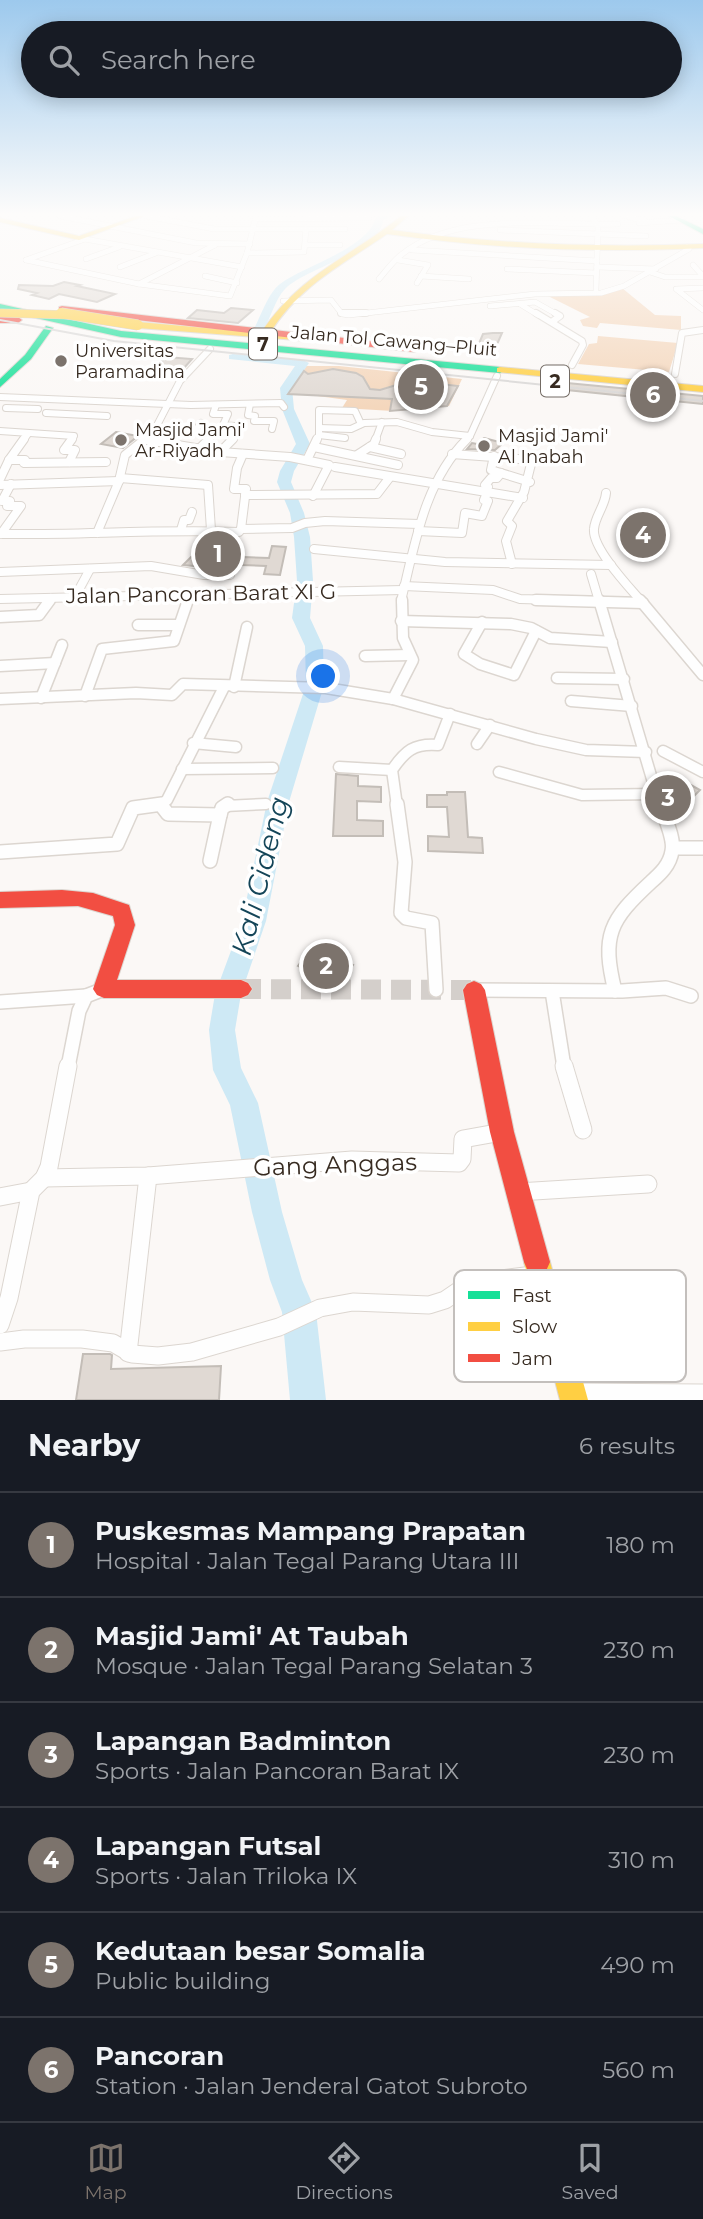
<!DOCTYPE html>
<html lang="en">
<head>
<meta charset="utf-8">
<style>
	:root { --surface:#171b24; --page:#20242c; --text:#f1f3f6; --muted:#9ea1a6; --line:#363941; --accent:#7c736c }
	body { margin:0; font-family:Montserrat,sans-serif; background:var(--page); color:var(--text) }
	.you { position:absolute; left:324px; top:677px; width:24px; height:24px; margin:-18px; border:5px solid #fff; border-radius:50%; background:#1a73e8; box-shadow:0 0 0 10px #1a73e833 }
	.badge { display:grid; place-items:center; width:46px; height:46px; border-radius:50%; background:var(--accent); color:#fff; font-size:23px; font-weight:700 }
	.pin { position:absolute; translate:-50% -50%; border:4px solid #fff; box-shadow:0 2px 7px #0006 }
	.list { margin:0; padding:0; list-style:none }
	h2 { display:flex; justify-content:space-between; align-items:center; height:91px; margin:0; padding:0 28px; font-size:30px }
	h2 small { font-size:23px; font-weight:400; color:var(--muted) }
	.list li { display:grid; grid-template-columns:46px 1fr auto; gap:21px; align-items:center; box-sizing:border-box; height:105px; padding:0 28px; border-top:2px solid var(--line) }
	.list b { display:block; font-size:26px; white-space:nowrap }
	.list p { margin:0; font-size:23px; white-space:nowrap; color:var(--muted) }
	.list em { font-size:23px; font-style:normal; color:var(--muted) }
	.icon { flex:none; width:38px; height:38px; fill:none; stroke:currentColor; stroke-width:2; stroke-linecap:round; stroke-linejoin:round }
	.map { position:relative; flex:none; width:703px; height:1400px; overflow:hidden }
	.search { position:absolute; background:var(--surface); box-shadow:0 4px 18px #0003; left:21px; right:21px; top:21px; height:77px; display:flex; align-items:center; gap:18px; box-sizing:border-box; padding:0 24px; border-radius:38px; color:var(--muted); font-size:26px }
	.sheet { height:721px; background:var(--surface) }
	nav { display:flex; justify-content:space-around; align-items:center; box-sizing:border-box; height:98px; border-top:2px solid var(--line); background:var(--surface); font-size:19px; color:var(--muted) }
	nav a { display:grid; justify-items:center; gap:4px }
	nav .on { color:var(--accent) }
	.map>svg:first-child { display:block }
</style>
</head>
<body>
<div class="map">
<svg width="703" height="1400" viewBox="0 0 703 1400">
	<rect width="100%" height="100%" fill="#fbf8f6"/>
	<g fill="#f4d6bb">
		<path d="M622,288L655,315L681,316V330L600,323L597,328L583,326L580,320L590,317L544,294L596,295Z"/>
		<path d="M598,336L678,343L669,372L578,364L589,344L597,343Z"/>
		<path d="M305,366H339L462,379L449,406L393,411L342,408L347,400L288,392Z"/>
	</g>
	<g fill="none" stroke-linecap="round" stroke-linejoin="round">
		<g fill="#cee9f5" fill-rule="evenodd">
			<path d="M381,216H392L383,220C380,252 305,268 285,289C275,299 270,320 262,333H254L253,331C260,318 268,293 280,284C305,265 368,249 376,217Z"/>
			<path d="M233,354L303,360L309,363L292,388L294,409L310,444L294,471L291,482L304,513L310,537L313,581L310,618L323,646L324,685L289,802L266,921L241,994L235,1030L241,1068L258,1103L282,1212L302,1280L316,1312L326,1400H290L282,1312L270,1280L252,1212L230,1105L213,1070L209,1030L215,994L242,921L267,802L306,685L305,646L292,618L297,581L294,537L290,513L277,482L280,471L296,444L282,409L280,388L295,366L229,359V355Z"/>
		</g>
	</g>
	<g fill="#e0d9d3" stroke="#c3bdb7" stroke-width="2">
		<path d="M64,282L80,285L77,286L115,294L97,302L59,294L49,299L32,295L37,293L18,289L19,285L53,286Z"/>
		<path d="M231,308L253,310L238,323L188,318L197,310L224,313Z"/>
		<path d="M493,333H502L495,349L477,348L483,334Z"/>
		<path d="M166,357L192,359L184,368L157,366Z"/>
		<path d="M333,369L356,373L363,377L370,389L380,390L416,379L423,380L439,389L441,384L458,386L447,406L390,411L392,399L288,394L304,371L308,374Z"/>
		<path d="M567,383L703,396V404L557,389Z"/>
		<path d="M116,432L138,436L123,448L101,444Z"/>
		<path d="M484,438L503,443L495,450L467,449L472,443L477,444Z"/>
		<path d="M228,538H234L231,551L215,568L183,565L191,557L206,560L210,550L221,551Z"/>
		<path d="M272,546L286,547L280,575L264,574L266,566L242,565L244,557L269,558Z"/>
		<path d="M336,774L358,776V786L381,787V802L357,801V820L383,821V836H333Z"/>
		<path d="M680,779L700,790L691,799L671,788Z"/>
		<path d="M447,792H465L468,837L482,838L483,853L428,851V836L449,837L447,807H427V795H447Z"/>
		<path d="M313,946L353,965L339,986L298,966Z"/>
		<path d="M83,1354H110L112,1355L111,1369L221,1366L219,1400H76Z"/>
	</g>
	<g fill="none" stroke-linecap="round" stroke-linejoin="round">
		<path stroke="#d4cfcb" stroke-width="20" stroke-dasharray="20 10" stroke-linecap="butt" d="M241,989L474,990"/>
		<defs>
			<g id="street-far5">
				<path d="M60,216L196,243L250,244"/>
				<path d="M146,216L214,229H345"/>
				<path d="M591,216L598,226L596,290"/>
				<path d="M626,216L645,221"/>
				<path d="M256,219L369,218"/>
				<path d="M639,223L681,220"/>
				<path d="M500,230L646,236"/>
				<path d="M79,238L242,267"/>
				<path d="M305,245H340"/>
				<path d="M412,250L597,261"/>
				<path d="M247,253L304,252L306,229"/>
				<path d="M86,259L119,247"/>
				<path d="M26,260L139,284L230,296L247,253L256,216"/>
				<path d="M26,260L85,239"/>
				<path d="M398,260L428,265L417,283"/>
				<path d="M693,265L703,276"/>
				<path d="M120,267L156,253"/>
				<path d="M597,267L656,269"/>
				<path d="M507,269L596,273"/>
				<path d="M650,272L665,277H703"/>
				<path d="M205,276L237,283"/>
				<path d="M421,276L469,279"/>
				<path d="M379,279C386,271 393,261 401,255C456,210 552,226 618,224"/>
				<path d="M139,284L215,245"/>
				<path d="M703,288L676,289L703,310"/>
				<path d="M283,301L331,300L342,314L349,315L535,294L601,293L624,286L689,249L687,247"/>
				<path d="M520,304L538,315"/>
				<path d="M490,306L535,302L558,315"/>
			</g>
			<g id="street-far4">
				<path d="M341,313H366"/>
				<path d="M536,313L582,341L583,345L572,365"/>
				<path d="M553,321L560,316L555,313"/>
				<path d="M675,374L682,333L703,330"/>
				<path d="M0,397L191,405L281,403L284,407"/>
				<path d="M250,404L248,415L255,416L254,421H274L272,429"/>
				<path d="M216,405L213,414H228L223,425L234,426"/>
				<path d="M6,408L38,409"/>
				<path d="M46,413L107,416"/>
				<path d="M201,423L195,431L212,436L207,441"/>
				<path d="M320,428L351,429L364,423L397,422L432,432L470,436"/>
				<path d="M0,431L74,436L71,441"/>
				<path d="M319,435L345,438"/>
				<path d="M147,440L152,441"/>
				<path d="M23,441L28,434"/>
				<path d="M143,441L153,433L180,381L210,349"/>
				<path d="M231,441L235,437"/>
				<path d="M316,441L319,435V410L355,411L361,424"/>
				<path d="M375,441L382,422"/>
				<path d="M465,441L470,436L497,376"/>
			</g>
			<g id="street-far3">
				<path d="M147,440L220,452L290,457L329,465L313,496"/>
				<path d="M314,447L398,465"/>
				<path d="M370,447L401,454"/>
				<path d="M199,449L209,439"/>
				<path d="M220,452L233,439"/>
				<path d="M452,454L532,460L524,492L507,521L512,526L506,541L512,564"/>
				<path d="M357,455L374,444L376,439"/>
				<path d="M494,456L491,470L530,482"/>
				<path d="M9,460H25L24,463L106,462"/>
				<path d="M307,460L317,439"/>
				<path d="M69,462L75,450H64L72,439"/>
				<path d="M335,467L523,498"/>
				<path d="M120,478L208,485L211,530"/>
				<path d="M0,479L9,460L24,439"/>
				<path d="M0,485L119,481"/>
				<path d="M484,492L488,487L485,485L491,478H497L501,473"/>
				<path d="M606,493C605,506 595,516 594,529C592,548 629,587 641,601"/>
				<path d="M245,495L377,494L390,477"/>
				<path d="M241,529L246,489H234L237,468L243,454"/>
				<path d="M181,530L184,520H189L192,512"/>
				<path d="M418,531L462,533L465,513L482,516L488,501L484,500L487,493"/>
				<path d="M97,533L119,481L125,455L145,439"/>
				<path d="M0,534C80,535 159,529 239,532L241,529L292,528L305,523L325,521L419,524"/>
				<path d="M1,534L21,506H7L10,501H2L11,484"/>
				<path d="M314,549L445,562L611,565"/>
				<path d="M0,572L151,566L204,575H230"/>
				<path d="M591,574L599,601"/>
				<path d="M404,586L493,590L520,599L590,601"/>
				<path d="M75,597L90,569"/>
				<path d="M0,599L403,590"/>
				<path d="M49,601L51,598"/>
				<path d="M187,601L189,595"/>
				<path d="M401,601C415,544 424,482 467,439"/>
			</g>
			<g id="street-far2">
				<path d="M536,600L643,603"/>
				<path d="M599,600L660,806"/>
				<path d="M640,600L703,675"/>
				<path d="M0,617L39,615L50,600"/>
				<path d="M401,621L511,624L531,628L550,638L612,642"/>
				<path d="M482,622L464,654L480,664L514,675L536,631"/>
				<path d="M138,625H179"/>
				<path d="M365,656L410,655"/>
				<path d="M0,666L55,663"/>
				<path d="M557,678L624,679"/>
				<path d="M234,687L247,627"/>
				<path d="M85,696L102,649L174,641L188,600"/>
				<path d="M41,698L62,645"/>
				<path d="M0,699L136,693L172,695L183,684L326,688L393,699L536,739L586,750L646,752"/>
				<path d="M393,699L413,660L403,638L402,600"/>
				<path d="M571,701L632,706"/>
				<path d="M193,743L236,747"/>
				<path d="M477,744L490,725"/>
				<path d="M663,751L703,772"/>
				<path d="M339,767L392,770"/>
				<path d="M182,769L273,768"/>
				<path d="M499,772L582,795L657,794"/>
				<path d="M151,806L161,805L167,800L224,687"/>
				<path d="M225,806L266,804"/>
				<path d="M397,806L392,770C405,751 414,743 438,745L450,714"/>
			</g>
			<g id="street-far1">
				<path d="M397,804L405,862L401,913L406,918L432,923L436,990"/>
				<path d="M161,805L168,814L220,815L222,808L228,804"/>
				<path d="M673,848H703"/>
				<path d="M0,852L117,844L133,808L162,804"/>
				<path d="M210,861L220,815"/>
				<path d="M474,990L622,991L666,988L691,996"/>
				<path d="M552,991L564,1067"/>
				<path d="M615,991C601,935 610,920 651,882C660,874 670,865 672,851C675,838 664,817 660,804"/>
				<path d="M0,1002L86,996"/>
				<path d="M68,1067L79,1011L86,996L104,989"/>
			</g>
			<g id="street">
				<path d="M564,1066L583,1130"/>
				<path d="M44,1178L148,1176L352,1160L459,1163L462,1159L463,1139L502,1132"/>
				<path d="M518,1192L648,1184"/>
				<path d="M0,1197L31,1191"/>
				<path d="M0,1325L9,1298L31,1191L44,1178L49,1167L68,1066"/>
				<path d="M0,1342L24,1339H82L113,1343L132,1354L158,1356L192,1352L279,1327L320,1308L353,1302L429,1305L445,1300L470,1283L541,1274"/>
				<path d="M128,1353L148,1176"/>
				<path d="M573,1392L703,1393"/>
			</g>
			<g id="fast">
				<path d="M669,216H676L703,229V234Z"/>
				<path d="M0,304L121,331L500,367L505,370L500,373L121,337L0,310Z"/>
				<path d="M46,326L53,328L31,359L0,387V379L25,355Z"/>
			</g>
			<g id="slow">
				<path d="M136,216H144L79,240L0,222V218L79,236Z"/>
				<path d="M401,216H408L392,230C495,244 599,248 703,244V248C597,253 492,249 387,234C342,265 300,285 270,333L306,336L309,337V341L138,328L134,325L138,322L261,333C300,274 349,258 401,216Z"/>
				<path d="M500,367L703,386V392L497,372V368Z"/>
				<path d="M537,1249L546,1253L550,1262L588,1400H560L524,1262L528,1253Z"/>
			</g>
			<g id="jam">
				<path d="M62,306L415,346L420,349L415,352L59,311V307Z"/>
				<path d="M0,317H18L22,320L18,323H0Z"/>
				<path d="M62,890L93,893L129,905L135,925L117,980H241L248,983L252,989L248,995L241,998H104L97,995L93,989L115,925L113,916L78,906L0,908V892Z"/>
				<path d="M474,981L481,984L485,990L514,1132L550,1262L546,1271L537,1275L528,1271L524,1262L490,1132L463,990L467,984Z"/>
			</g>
		</defs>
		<use href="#street-far5" stroke="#dcd6d0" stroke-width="6"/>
		<use href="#street-far4" stroke="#dcd6d0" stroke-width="8"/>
		<use href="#street-far3" stroke="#dcd6d0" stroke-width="10"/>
		<use href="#street-far2" stroke="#dcd6d0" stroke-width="13"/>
		<use href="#street-far1" stroke="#dcd6d0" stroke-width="16"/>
		<use href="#street" stroke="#dcd6d0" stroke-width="19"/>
		<use href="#fast" stroke="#dcd6d0" stroke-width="2"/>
		<use href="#slow" stroke="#dcd6d0" stroke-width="2"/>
		<use href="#jam" stroke="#dcd6d0" stroke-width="2"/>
		<use href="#street-far5" stroke="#fefefe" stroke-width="5"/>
		<use href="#street-far4" stroke="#fefefe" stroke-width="6"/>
		<use href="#street-far3" stroke="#fefefe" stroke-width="8"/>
		<use href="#street-far2" stroke="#fefefe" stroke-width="10"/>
		<use href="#street-far1" stroke="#fefefe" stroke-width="13"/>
		<use href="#street" stroke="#fefefe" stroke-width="17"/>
		<use href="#fast" fill="#16e098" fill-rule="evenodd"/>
		<use href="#slow" fill="#ffcf43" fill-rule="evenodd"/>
		<use href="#jam" fill="#f24e42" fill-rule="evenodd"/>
		<path stroke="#d9d7d6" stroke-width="2" d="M0,320L114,341L703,401"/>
		<defs>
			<path id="slow-bridge-far1" d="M0,313L72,315"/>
			<path id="slow-bridge" d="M61,313L138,325"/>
		</defs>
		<use href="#slow-bridge-far1" stroke="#cdc4c4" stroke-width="9" stroke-linecap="butt"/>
		<use href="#slow-bridge" stroke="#cdc4c4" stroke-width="11" stroke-linecap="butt"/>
		<use href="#slow-bridge-far1" stroke="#ffcf43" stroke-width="8"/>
		<use href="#slow-bridge" stroke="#ffcf43" stroke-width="10"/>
	</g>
	<linearGradient id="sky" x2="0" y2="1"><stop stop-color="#9dc9ed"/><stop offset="0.52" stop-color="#fdfcfb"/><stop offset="1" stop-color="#fdfcfb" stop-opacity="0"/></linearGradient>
	<rect width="703" height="412" fill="url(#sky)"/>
	<g fill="#7c736c" stroke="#fff" stroke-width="2.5">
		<circle cx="61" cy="361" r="7"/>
		<circle cx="121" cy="440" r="7"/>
		<circle cx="484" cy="446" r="7"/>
	</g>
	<g text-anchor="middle" stroke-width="7" stroke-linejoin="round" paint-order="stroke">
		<g font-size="18" fill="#372b21" stroke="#fff">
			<text transform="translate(394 341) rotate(5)" y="6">Jalan Tol Cawang–Pluit</text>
		</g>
		<g font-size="18" fill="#372b21" stroke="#fff" text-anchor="start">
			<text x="75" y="357">Universitas<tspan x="75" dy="21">Paramadina</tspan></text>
			<text x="135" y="436">Masjid Jami'<tspan x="135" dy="21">Ar-Riyadh</tspan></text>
			<text x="498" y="442">Masjid Jami'<tspan x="498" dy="21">Al Inabah</tspan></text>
		</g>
		<g fill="#fff" stroke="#736b64" stroke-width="2">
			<rect x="249" y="328.5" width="28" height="31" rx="5"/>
			<rect x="541" y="365.5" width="28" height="31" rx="5"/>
		</g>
		<g font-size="19" font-weight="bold" fill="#372b21">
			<text x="263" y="351">7</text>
			<text x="555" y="388">2</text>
		</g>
		<g font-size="21" fill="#372b21" stroke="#fff">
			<text transform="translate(201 594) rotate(-1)" y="7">Jalan Pancoran Barat XI G</text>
		</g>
		<g font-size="24" fill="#372b21" stroke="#fff">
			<text transform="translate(335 1165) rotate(-2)" y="8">Gang Anggas</text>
		</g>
		<g font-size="28" font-style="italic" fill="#144558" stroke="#fff">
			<text transform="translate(260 876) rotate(-76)" y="10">Kali Cideng</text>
		</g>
	</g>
	<rect x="454" y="1270" width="232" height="112" rx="10" fill="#fff" stroke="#c3bfbc" stroke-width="2"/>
	<rect x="468" y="1291" width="32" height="8" fill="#16e098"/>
	<rect x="468" y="1322" width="32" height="9" fill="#ffcf43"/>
	<rect x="468" y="1354" width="32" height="8" fill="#f24e42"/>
	<g font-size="19" fill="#372b21">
		<text x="512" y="1302">Fast</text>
		<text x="512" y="1333">Slow</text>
		<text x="512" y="1365">Jam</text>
	</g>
</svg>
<div class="you"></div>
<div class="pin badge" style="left:218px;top:554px">1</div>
<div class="pin badge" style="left:326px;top:966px">2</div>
<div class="pin badge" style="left:668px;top:798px">3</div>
<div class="pin badge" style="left:643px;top:535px">4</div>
<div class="pin badge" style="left:421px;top:387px">5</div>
<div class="pin badge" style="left:653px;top:395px">6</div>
<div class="search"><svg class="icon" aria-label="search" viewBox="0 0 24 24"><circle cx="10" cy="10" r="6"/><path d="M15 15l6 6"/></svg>Search here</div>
</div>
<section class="sheet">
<h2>Nearby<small>6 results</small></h2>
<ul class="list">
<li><span class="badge">1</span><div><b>Puskesmas Mampang Prapatan</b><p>Hospital · Jalan Tegal Parang Utara III</p></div><em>180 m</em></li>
<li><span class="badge">2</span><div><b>Masjid Jami' At Taubah</b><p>Mosque · Jalan Tegal Parang Selatan 3</p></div><em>230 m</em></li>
<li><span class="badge">3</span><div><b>Lapangan Badminton</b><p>Sports · Jalan Pancoran Barat IX</p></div><em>230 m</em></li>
<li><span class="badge">4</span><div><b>Lapangan Futsal</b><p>Sports · Jalan Triloka IX</p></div><em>310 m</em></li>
<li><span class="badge">5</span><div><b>Kedutaan besar Somalia</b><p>Public building</p></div><em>490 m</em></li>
<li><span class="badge">6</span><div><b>Pancoran</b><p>Station · Jalan Jenderal Gatot Subroto</p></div><em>560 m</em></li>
</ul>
</section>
<nav>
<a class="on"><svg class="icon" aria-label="map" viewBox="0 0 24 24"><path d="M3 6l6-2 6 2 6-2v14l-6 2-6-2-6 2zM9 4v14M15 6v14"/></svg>Map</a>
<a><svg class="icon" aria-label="directions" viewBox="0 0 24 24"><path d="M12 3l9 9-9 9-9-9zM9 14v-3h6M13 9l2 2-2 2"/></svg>Directions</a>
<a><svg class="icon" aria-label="saved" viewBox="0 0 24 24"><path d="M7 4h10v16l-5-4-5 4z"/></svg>Saved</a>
</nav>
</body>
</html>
